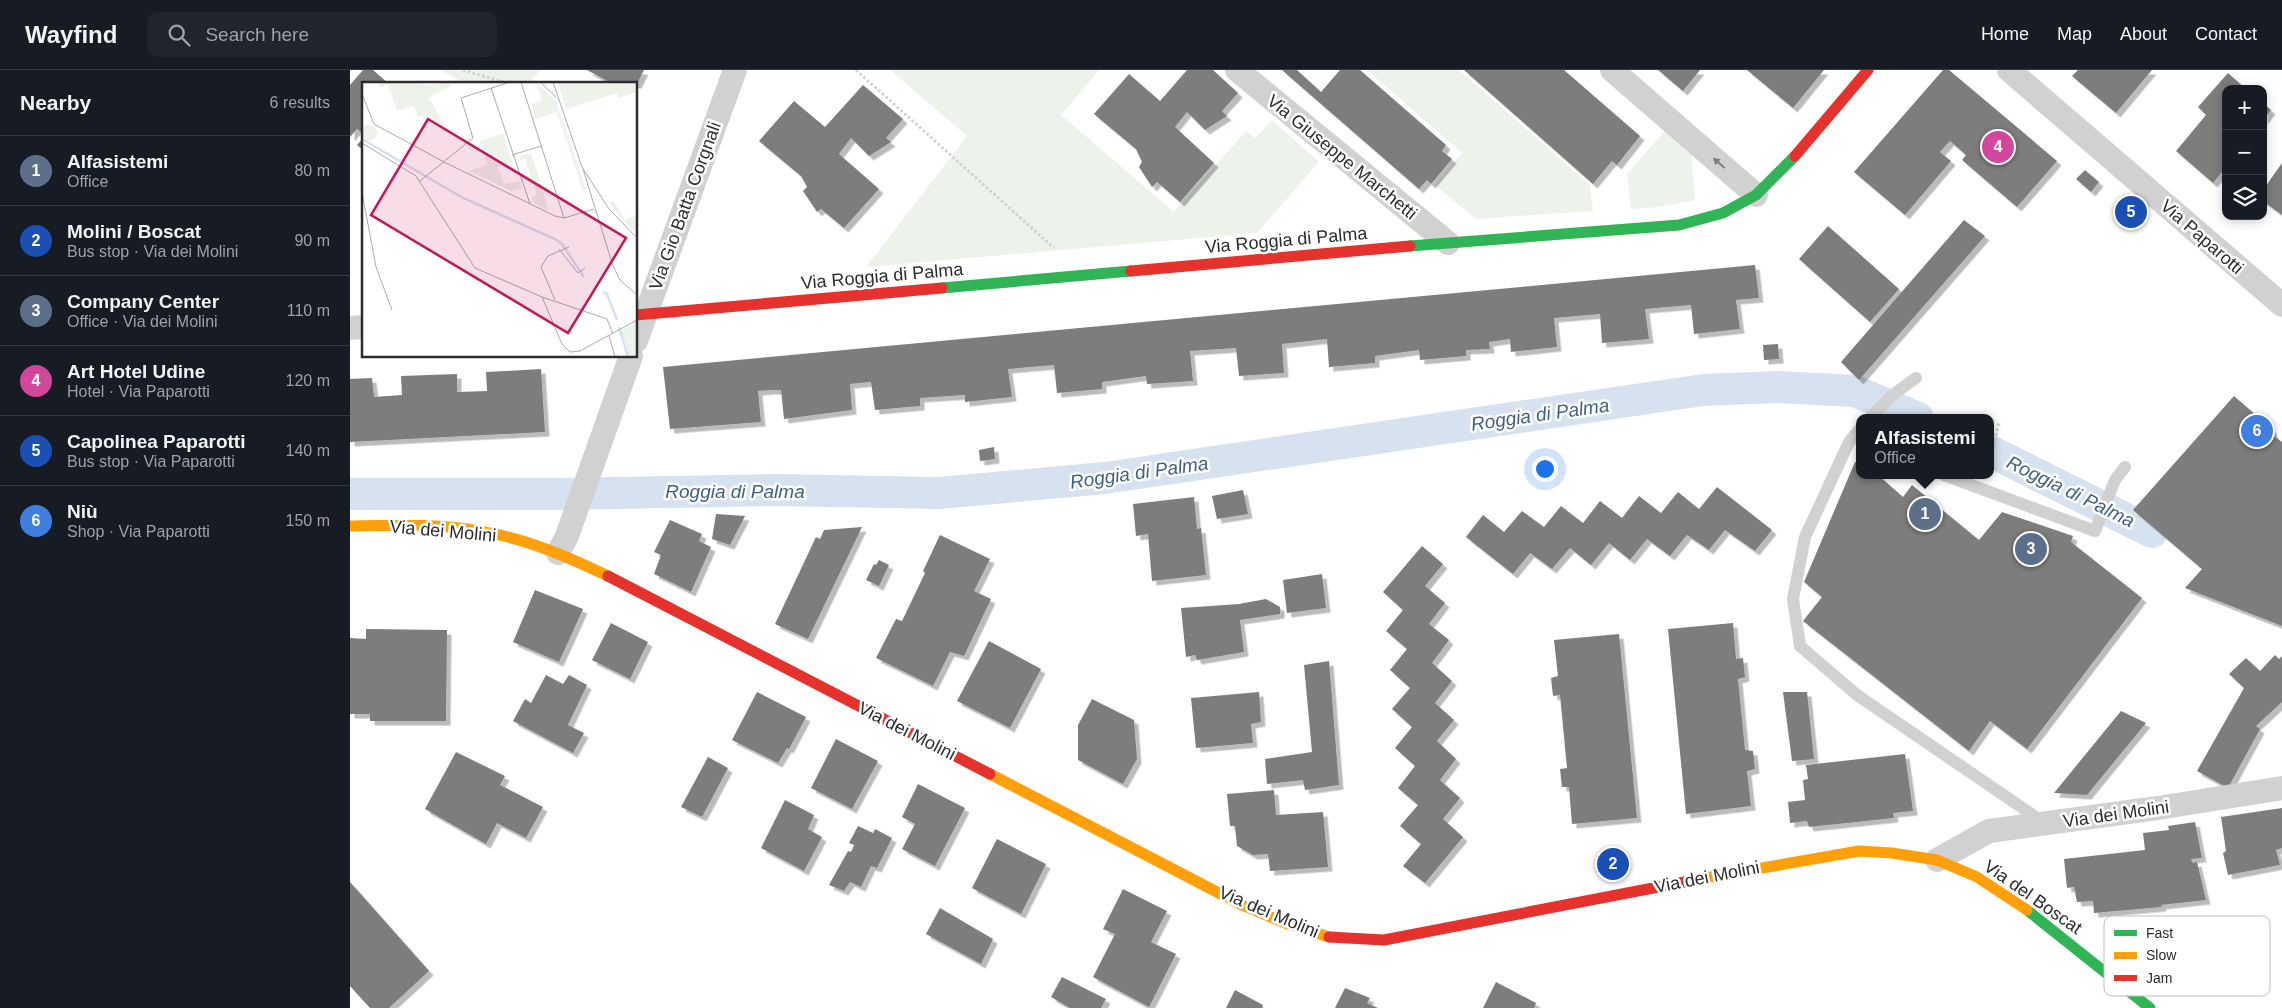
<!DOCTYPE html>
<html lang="en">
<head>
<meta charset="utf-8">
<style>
	:root { --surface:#171b24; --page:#20242c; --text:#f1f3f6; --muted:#9ea1a6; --line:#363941; --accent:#7c3aed }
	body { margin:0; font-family:Helvetica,sans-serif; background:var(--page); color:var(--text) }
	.controls { position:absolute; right:15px; top:15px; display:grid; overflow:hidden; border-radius:10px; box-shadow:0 2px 12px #0003 }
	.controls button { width:45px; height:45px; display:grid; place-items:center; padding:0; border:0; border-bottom:1px solid var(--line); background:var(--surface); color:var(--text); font:25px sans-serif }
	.you { position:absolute; left:1194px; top:398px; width:18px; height:18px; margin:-12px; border:4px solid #fff; border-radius:50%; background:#1a73e8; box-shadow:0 0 0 8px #1a73e833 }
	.badge { display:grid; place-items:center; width:32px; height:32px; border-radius:50%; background:var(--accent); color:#fff; font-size:16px; font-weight:700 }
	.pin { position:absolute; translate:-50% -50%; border:2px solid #fff; box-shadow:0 1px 5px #0006 }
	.popup { position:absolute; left:1506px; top:344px; width:138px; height:65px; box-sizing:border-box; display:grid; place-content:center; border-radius:10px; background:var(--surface); filter:drop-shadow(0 1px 4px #0005); font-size:16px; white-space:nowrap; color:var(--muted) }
	.popup b { font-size:19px; color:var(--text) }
	.popup::after { content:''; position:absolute; left:50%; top:100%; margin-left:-10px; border:10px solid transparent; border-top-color:var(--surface) }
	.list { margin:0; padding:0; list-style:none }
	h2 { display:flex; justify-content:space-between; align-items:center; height:65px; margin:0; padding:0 20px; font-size:21px }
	h2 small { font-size:16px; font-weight:400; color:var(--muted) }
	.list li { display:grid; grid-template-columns:32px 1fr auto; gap:15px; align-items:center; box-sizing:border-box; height:70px; padding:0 20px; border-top:1px solid var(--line) }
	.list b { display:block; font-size:19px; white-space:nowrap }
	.list p { margin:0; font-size:16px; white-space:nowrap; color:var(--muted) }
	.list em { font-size:16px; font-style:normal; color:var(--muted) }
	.icon { flex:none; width:28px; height:28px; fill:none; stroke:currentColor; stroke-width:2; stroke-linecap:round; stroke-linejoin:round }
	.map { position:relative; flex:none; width:1932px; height:938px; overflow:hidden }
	header { display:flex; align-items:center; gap:30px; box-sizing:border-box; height:70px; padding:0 25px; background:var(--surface); border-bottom:1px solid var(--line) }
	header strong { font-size:24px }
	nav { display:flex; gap:28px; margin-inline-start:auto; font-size:18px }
	.search { width:350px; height:45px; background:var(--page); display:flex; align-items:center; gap:12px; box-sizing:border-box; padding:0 18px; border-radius:10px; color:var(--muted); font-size:19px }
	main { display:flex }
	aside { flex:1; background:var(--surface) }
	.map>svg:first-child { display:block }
</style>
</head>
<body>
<header>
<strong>Wayfind</strong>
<div class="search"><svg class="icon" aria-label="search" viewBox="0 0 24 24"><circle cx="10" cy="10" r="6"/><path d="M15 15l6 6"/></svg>Search here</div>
<nav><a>Home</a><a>Map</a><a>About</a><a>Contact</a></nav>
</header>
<main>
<aside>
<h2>Nearby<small>6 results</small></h2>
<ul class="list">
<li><span class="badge" style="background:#5c6f8a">1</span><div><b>Alfasistemi</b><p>Office</p></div><em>80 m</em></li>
<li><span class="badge" style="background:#1a4fb4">2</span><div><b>Molini / Boscat</b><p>Bus stop · Via dei Molini</p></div><em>90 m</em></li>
<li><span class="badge" style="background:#5c6f8a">3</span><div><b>Company Center</b><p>Office · Via dei Molini</p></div><em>110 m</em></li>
<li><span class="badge" style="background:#d1479c">4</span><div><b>Art Hotel Udine</b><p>Hotel · Via Paparotti</p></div><em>120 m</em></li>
<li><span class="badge" style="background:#1a4fb4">5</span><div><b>Capolinea Paparotti</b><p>Bus stop · Via Paparotti</p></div><em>140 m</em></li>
<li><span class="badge" style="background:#3f7fe0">6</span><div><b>Niù</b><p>Shop · Via Paparotti</p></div><em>150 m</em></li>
</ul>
</aside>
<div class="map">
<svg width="1932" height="938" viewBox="0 0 1932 938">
	<defs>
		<filter id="shadow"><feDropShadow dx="4.5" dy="4.5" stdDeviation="0" flood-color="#0004"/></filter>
	</defs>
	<rect width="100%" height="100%" fill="#fff"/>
	<g fill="#edf3eb">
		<path d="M90,0H190L179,14H117Z"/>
		<path d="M540,0H749L711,45L824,142L896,61L905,68L922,50L969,92L907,163L516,197L617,66Z"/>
		<path d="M1017,0H1109L1240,115L1243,141L1126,149L1085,115L1112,83Z"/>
		<path d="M1316,59L1341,82L1345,130L1309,137L1281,139L1277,104Z"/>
	</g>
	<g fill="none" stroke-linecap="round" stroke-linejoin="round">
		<g stroke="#d7e2f0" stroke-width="32">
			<path d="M1640,381L1802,462"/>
			<path d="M0,424H210L425,420L589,423L755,408L1353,320L1428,317L1505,321L1568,348"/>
		</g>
	</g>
	<g fill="#7d7d7d" filter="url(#shadow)">
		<path d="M13,0H23L39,14H14V64L7,59L0,67V15Z"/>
		<path d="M237,0H294L287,14H263Z"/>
		<path d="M837,0H863L888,23L872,41L877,46L855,60L837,42L825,57L864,93L830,132L807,112L802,117L789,97L792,92L786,79L744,44L779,4L810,31Z"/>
		<path d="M932,0H947L971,22L990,0H1010L1096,75L1092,81L1102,89L1081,114L1077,110L1069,119Z"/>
		<path d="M1114,0H1214L1290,66L1267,95L1262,91L1243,114Z"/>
		<path d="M1308,0H1350L1333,21Z"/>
		<path d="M1397,0H1474L1443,38Z"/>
		<path d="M1593,0H1599L1707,91L1667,137L1612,90L1616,85L1600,71L1590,82L1601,91L1555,145L1504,102Z"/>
		<path d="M1728,0H1802L1766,43L1722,6Z"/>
		<path d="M1878,3L1896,19H1876V97L1863,113L1826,81L1856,45L1848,37Z"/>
		<path d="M513,15L553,49L536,68L541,72L519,86L501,68L489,84L529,119L494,158L471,139L467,142L453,121L457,117L451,106L409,71L444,31L475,57Z"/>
		<path d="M1913,33L1921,40L1913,50Z"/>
		<path d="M14,67V81L7,75Z"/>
		<path d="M1932,93V145L1913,131V120Z"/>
		<path d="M1735,100L1749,112L1741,122L1726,109Z"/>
		<path d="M1614,150L1635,166L1509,310L1491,292Z"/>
		<path d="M1478,156L1549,219L1520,252L1449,189Z"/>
		<path d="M1405,195L1409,228L1386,230L1390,259L1344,264L1341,235L1295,239L1299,269L1252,273L1250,244L1204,248L1207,277L1161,282L1160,269L1139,272L1140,279L1116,280V286L1070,290L1069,280L1025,286V293L979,297L977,269L932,274L934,303L889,306L886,278L840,281L843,311L797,314L796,306L752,312V319L707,323L704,295L658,299L662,327L615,332V325L570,328V336L525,340L521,312L500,314L502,340L434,349L431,320H421L408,321L411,352L320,359L313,297Z"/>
		<path d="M1428,274L1429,289L1414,290L1413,275Z"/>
		<path d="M191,299L195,362L0,372V309L22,308L24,327L52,325L51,306L107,304V322L137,321L136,302Z"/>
		<path d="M1884,326L1922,359L1924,366L1932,372V556L1835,518L1852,499L1783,440Z"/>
		<path d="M644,377L645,389L630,391L629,380Z"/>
		<path d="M1505,392L1510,394V405H1528L1553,427L1562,415L1629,470L1652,442L1723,466L1721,472L1792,528L1677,679L1640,651L1619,681L1453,551L1472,527L1454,512Z"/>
		<path d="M1367,417L1422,460L1405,481L1375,460L1359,480L1337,465L1320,486L1297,469L1280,490L1259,473L1241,495L1220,478L1202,499L1180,483L1163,504L1116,467L1133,445L1154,462L1172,441L1194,457L1211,436L1233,453L1250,431L1272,448L1289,426L1311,443L1328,422L1349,439Z"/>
		<path d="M893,420L898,444L867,449L862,426Z"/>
		<path d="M844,427L847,459L851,458L856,505L802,511L798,464L786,466L783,434Z"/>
		<path d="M366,444L395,446L380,475L362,469Z"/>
		<path d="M320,450L352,464L349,471L361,477L341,522L304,504L311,485L304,482Z"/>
		<path d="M512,457L458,569L425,554L466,467L470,469L474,460Z"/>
		<path d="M590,465L640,489L624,521L641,529L614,586L600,582L583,616L526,588L546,549L552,551L575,503L573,501Z"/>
		<path d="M1072,476L1093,494L1075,516L1095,533L1079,554L1099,570L1082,593L1102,611L1085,633L1104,650L1087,671L1106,689L1090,710L1110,728L1093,749L1113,767L1075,813L1053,796L1071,774L1050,756L1068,735L1048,718L1065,696L1045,678L1062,657L1042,639L1060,618L1040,600L1057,579L1036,561L1053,540L1033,522Z"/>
		<path d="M529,490L539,495L529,516L516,510L524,494L526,495Z"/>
		<path d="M972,504L976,538L937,543L933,510Z"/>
		<path d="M185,520L233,539L209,592L163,572Z"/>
		<path d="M916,529L930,537V544L890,550L894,582L847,590L845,585L836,587L831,538L889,534Z"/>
		<path d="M261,553L298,572L280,609L242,590Z"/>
		<path d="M1383,553L1386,589L1393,588L1395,607L1388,609L1395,680L1403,681L1405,699L1397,701L1401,736L1336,744L1318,559Z"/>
		<path d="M16,559L97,560L96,651H20V644H0V568L16,569Z"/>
		<path d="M1269,564L1287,748L1222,754L1219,717H1212L1210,699L1217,698L1210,625L1203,626L1201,608L1208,606L1204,570Z"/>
		<path d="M639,571L691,599L660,658L607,631Z"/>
		<path d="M1925,585L1929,589L1932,586V632L1906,656L1910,659L1878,718L1847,701L1894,618L1879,604L1896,588L1910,601Z"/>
		<path d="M979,591L989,715L955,720L953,710L917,714L915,689L962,682L954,595Z"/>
		<path d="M196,605L213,614L219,605L237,615L218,655L234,663L223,683L163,651L175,629L181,633Z"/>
		<path d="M407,622L456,647L439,679L437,678L428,693L382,670Z"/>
		<path d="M909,622L911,652L901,654L903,673L846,678L841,628Z"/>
		<path d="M1433,622H1457L1464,689L1442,691Z"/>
		<path d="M742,629L784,650L787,689L773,714L728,690V655Z"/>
		<path d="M1771,641L1796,653L1737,725L1704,723Z"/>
		<path d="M486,669L528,691L502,739L461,718Z"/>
		<path d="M106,682L155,706L150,715L193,737L176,768L147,753L136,774L75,739Z"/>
		<path d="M1555,684L1563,741L1543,743L1544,748L1459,757L1457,751L1440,753L1438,732L1455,730L1453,710L1458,709L1456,695Z"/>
		<path d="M358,687L378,698L352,747L331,737Z"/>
		<path d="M568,714L615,738L585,796L552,779L565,754L552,747Z"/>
		<path d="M924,720L926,745L973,742L978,797L920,801L918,784L903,785L887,776L885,756H880L877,724Z"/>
		<path d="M435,730L464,745L458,759L472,767L454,801L411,778Z"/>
		<path d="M1932,738V778L1926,780L1930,795L1878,805L1873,783L1876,781L1871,747Z"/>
		<path d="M1845,752L1852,788L1841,789L1843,793L1847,792L1856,830L1811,835L1812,837L1744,843L1743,831L1727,832L1724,817L1717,818L1714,789L1795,780L1793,763L1819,760L1818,756Z"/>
		<path d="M508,756L523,763L525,759L542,768L527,798L521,796L511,817L500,812L494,821L479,815L498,781L501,782L504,775L499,773Z"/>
		<path d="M647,769L696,794L671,844L622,818Z"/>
		<path d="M0,812L79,901L39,938H20L0,916Z"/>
		<path d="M773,819L817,841L801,872L826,884L799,937L743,907L765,864L753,859Z"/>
		<path d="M590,838L643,869L631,894L576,864Z"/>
		<path d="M1847,846L1860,863L1850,870L1854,878L1840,889L1816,852Z"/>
		<path d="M712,907L756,929L751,938H720L701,927Z"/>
		<path d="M1146,912L1186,933L1184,938H1133Z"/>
		<path d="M995,918L1020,928L1017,933L1028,938H985Z"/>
		<path d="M885,920L913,935L912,938H876Z"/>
	</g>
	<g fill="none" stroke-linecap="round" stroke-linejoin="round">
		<g stroke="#d1d1d1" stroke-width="3" stroke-dasharray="2.5 2.5" stroke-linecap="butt">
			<path d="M113,0L160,14"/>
			<path d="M506,0L704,178"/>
			<path d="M1640,390L1649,352"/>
		</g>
		<g stroke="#d1d1d1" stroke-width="12">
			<path d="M1520,348L1541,326L1566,308"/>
			<path d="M1510,359L1499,372L1455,467L1443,529L1450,576L1507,625L1693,752"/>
			<path d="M1594,405L1745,461L1765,410L1775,397"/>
		</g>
		<g stroke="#d1d1d1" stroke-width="24">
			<path d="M887,0L1098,173"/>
			<path d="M1262,0L1406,125"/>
			<path d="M1659,0L1932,235"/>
			<path d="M0,258L14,257"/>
			<path d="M286,271L385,0"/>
			<path d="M208,483L217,466L281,286"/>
			<path d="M1587,790L1639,761L1808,738L1932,718"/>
		</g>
		<g stroke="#30b455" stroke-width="11">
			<path d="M1060,176L1329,155L1373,143L1406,125L1445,86"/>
			<path d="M592,218L781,201"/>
			<path d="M1677,840L1800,938"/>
		</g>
		<g stroke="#ff9f0a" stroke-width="11">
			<path d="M0,456C47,455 94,453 140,463C182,471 220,488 258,506"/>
			<path d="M640,704L892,835L935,853L979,867"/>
			<path d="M1355,808L1509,781L1542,783L1587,790L1627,807L1677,840"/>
		</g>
		<g stroke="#e5322d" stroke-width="11">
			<path d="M1445,86L1518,0"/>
			<path d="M781,201L1060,176"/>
			<path d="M286,245L592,218"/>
			<path d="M258,506L640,704"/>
			<path d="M979,867L1034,870L1355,808"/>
		</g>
	</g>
	<defs><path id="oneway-solid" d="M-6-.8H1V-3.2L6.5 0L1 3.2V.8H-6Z" transform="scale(1.25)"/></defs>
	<use fill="#7e7e7e" href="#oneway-solid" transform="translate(1369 93) rotate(-139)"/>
	<g text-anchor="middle" stroke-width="5" stroke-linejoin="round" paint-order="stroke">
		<g font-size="18" fill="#2c2c2c" stroke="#fff">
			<text transform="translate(992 87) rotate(39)" y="6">Via Giuseppe Marchetti</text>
			<text transform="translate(335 136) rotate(-70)" y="6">Via Gio Batta Corgnali</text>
			<text transform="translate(1852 167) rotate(41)" y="6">Via Paparotti</text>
			<text transform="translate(936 170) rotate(-5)" y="6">Via Roggia di Palma</text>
			<text transform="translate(532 206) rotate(-5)" y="6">Via Roggia di Palma</text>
			<text transform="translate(93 461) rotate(5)" y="6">Via dei Molini</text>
			<text transform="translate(557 661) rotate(27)" y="6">Via dei Molini</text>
			<text transform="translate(1766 744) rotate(-8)" y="6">Via dei Molini</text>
			<text transform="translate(1357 807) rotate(-11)" y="6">Via dei Molini</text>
			<text transform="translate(1683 827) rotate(35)" y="6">Via del Boscat</text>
			<text transform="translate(919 842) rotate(23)" y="6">Via dei Molini</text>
		</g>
		<g font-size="19" font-style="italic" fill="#3e5f8a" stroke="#fff">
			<text transform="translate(1190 344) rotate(-8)" y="7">Roggia di Palma</text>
			<text transform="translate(789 402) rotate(-8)" y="7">Roggia di Palma</text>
			<text x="385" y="428">Roggia di Palma</text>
			<text transform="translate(1721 421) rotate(26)" y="7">Roggia di Palma</text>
		</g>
	</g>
	<g transform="translate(12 12)">
		<rect width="275" height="275" fill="#fff"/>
		<path d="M16,0H60L61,3L89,0L90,3L67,16L86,49L81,50L68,32L56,35L52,24L35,29L26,3L18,5ZM174,0L194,19L224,108L221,109L195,30L174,37L169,22L180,19ZM196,0H275V10L257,16L255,11L204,27ZM-1 51a8 8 0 1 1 16 0a8 8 0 1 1-16 0ZM141,51L150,80L136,85L142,102L158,99L160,106L149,109L107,89L125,82L118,59ZM169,71L186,125L185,128L172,121L170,115L175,113L163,77L158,78L157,74ZM252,119L263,138L275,133V152L261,138L247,121ZM275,239V275H267L259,249Z" fill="#edf3eb"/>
		<path fill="none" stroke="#d7e2f0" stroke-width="2.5" d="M0,57L101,116L193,157L200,162L222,195M241,210L245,212L255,238M257,245L266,275"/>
		<path fill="none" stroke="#ababab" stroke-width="1" d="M159,0L202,136M178,0L194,15M191,0L220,85L247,127L275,156M129,6L168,122M0,12L12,42L82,80L193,134L202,136L232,127M0,61L54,94L113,186L180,215L245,237L251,252M150,73L179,64M221,87L251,184L258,198L275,213M58,99L111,56L99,16L148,0M0,110L14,185L30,228M197,167L216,191L223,186M180,215L200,262L208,270M193,218L179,185L186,174L207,165M247,254L253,275M208,270L218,269L275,238"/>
		<path fill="#c2185b" fill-opacity="0.15" stroke="#c2185b" stroke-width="2.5" d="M66,37L264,156L206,251L9,133Z"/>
		<rect width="275" height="275" fill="none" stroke="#2c2c2c" stroke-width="2.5"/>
	</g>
	<rect x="1754" y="846" width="166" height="80" rx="8" fill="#fff" stroke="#c0c0c0" stroke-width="1"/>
	<rect x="1764" y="860" width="23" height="6" fill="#30b455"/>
	<rect x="1764" y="882" width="23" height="7" fill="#ff9f0a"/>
	<rect x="1764" y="905" width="23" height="6" fill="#e5322d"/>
	<g font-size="14" fill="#2c2c2c">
		<text x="1796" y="868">Fast</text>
		<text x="1796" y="890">Slow</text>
		<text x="1796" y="913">Jam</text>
	</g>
</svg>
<div class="controls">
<button>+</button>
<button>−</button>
<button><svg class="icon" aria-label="layers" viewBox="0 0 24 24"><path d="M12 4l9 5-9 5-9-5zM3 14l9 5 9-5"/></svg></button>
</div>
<div class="you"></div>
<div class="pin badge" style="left:1575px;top:444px;background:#5c6f8a">1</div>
<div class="popup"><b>Alfasistemi</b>Office</div>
<div class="pin badge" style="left:1263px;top:794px;background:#1a4fb4">2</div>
<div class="pin badge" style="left:1681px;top:479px;background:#5c6f8a">3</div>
<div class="pin badge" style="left:1648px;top:77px;background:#d1479c">4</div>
<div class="pin badge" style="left:1781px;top:142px;background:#1a4fb4">5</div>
<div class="pin badge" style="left:1907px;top:361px;background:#3f7fe0">6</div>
</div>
</main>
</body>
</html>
